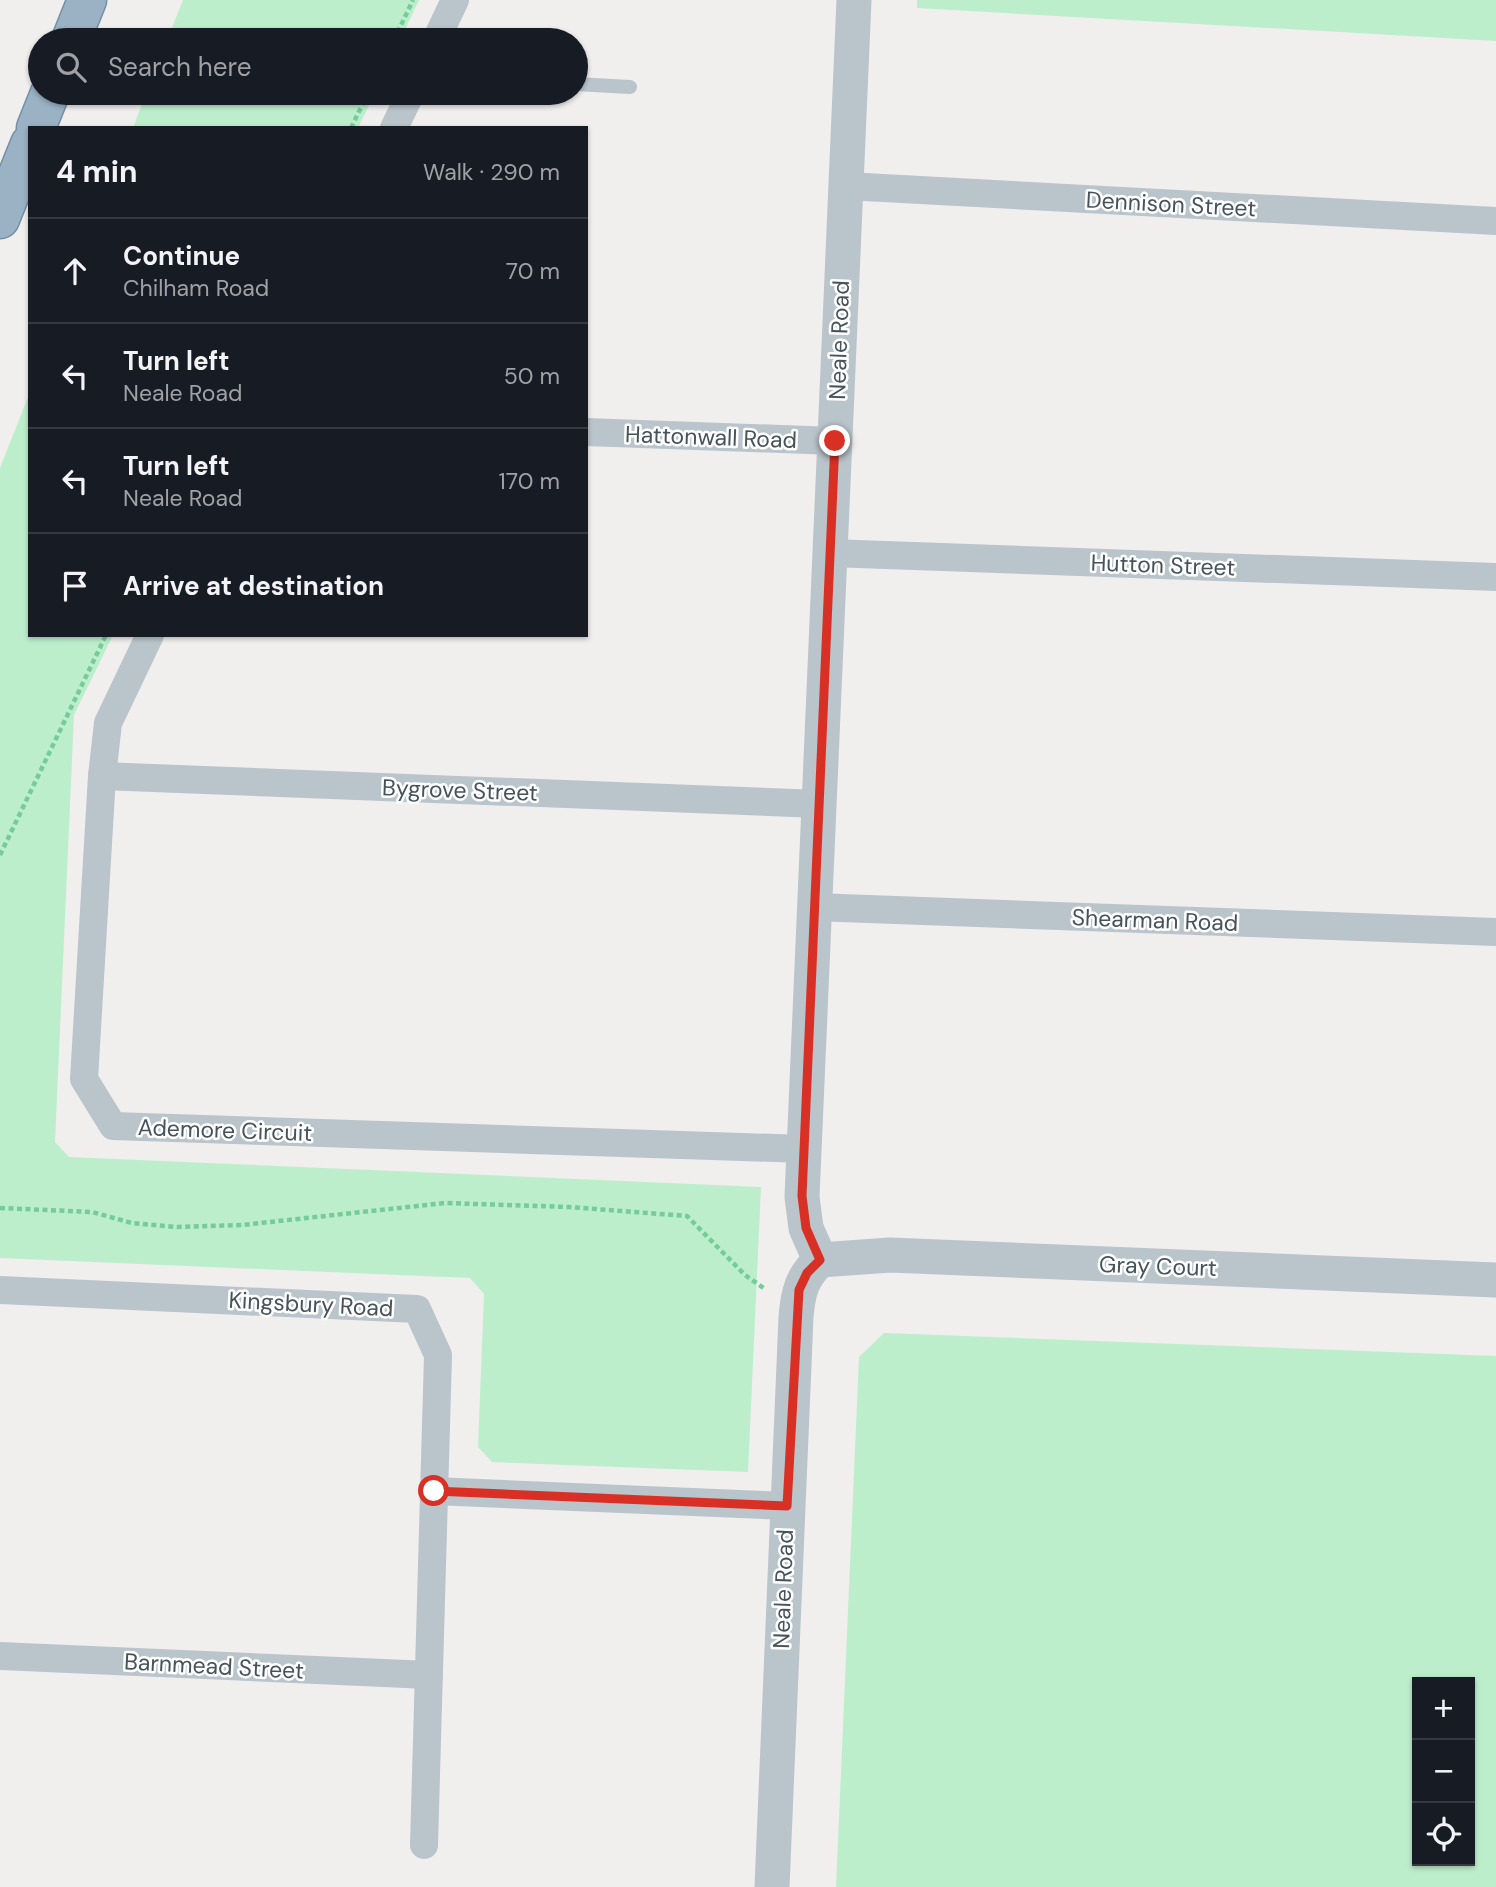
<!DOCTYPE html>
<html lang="en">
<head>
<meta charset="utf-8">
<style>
	:root { --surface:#171b24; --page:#20242c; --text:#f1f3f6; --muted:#9ea1a6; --line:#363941 }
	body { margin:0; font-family:"DM Sans",sans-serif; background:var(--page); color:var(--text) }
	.controls { position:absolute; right:21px; bottom:21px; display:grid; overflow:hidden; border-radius:0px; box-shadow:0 2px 5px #0004 }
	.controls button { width:63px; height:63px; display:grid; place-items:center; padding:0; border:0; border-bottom:2px solid var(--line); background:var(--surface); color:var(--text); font:35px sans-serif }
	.stop { position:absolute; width:21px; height:21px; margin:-16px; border:5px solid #d93025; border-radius:50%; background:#fff }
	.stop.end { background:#d93025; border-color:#fff; box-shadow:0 2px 7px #0008 }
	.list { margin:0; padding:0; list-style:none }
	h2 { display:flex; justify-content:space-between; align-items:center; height:91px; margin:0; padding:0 28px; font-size:30px }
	h2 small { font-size:23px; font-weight:400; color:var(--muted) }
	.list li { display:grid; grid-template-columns:46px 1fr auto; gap:21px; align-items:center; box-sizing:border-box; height:105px; padding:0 28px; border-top:2px solid var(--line) }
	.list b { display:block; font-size:26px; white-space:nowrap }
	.list p { margin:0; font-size:23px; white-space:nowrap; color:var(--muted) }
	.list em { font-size:23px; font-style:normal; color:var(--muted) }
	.icon { flex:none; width:38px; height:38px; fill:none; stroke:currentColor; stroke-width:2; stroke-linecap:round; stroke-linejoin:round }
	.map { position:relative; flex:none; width:1496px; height:1887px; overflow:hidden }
	.search { position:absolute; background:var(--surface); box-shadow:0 2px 5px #0004; left:28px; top:28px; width:560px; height:77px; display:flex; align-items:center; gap:18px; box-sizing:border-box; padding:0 24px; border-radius:38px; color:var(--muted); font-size:26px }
	.panel { position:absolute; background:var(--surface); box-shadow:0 2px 5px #0004; left:28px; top:126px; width:560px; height:511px; border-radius:0px }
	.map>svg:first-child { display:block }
</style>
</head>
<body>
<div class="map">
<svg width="1496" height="1887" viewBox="0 0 1496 1887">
	<rect width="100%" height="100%" fill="#f1eeee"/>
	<g fill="#bdeecc" fill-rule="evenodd">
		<path d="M183,0H419L400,40H167Z"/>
		<path d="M917,0H1496V41L917,8Z"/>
		<path d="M146,93H375L358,128H133Z"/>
		<path d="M30,392V635H113L74,715L55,1142L69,1157L761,1187L748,1472L492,1462L478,1447L484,1294L470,1278L0,1258V468Z"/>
		<path d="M884,1333L1496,1356V1887H836L859,1357ZM1417,1682H1470V1861H1417Z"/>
	</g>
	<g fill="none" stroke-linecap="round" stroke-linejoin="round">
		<defs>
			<g id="trunk">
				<path d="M71,40L87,0"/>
				<path d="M36,128L50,93"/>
				<path d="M0,219L30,144"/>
			</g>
		</defs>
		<use href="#trunk" stroke="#7190a8" stroke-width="41"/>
		<g stroke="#75cb9a" stroke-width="4.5" stroke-dasharray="5 3.5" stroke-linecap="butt">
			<path d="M394,40L413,0"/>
			<path d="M351,128L368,93"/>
			<path d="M0,855L106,635"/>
			<path d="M0,1208L92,1212L132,1223L176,1227L242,1225L445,1203L569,1207L687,1216L745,1275L765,1289"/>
		</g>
		<path stroke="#bac4cb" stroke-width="14" d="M576,84L630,87"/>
		<g stroke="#bac4cb" stroke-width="28">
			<path d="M436,40L455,0"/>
			<path d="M394,128L411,93"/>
			<path d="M846,186L1496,221"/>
			<path d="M586,432L835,441"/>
			<path d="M830,553L1496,577"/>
			<path d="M150,635L108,723L102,776L84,1079L113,1126L804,1149"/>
			<path d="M102,776L819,804"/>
			<path d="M814,907L1496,932"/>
			<path d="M0,1290L417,1309L438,1355L424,1845"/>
			<path d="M434,1491L787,1506"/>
			<path d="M0,1656L429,1675"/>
		</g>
		<g stroke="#bac4cb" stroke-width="35">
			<path d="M820,1260L890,1255L1496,1280"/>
			<path d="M772,1887L796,1317C798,1292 802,1277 820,1260L806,1228L802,1197L854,0"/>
		</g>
		<use href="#trunk" stroke="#9ab2c4" stroke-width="38"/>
	</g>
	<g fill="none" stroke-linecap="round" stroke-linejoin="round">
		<path stroke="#d93025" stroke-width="9" d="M434,1491L787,1506L799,1290L807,1273L820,1260L806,1228L802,1196L835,441"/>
	</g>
	<g text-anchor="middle" stroke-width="5" stroke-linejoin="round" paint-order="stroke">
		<g font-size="23" fill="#46535b" stroke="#fff">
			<text transform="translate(1171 204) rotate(3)" y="8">Dennison Street</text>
			<text transform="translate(839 340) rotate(-88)" y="8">Neale Road</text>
			<text transform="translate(711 437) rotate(2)" y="8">Hattonwall Road</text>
			<text transform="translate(1163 565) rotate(2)" y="8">Hutton Street</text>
			<text transform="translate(460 790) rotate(2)" y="8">Bygrove Street</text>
			<text transform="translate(1155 920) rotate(2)" y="8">Shearman Road</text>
			<text transform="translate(225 1130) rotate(2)" y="8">Ademore Circuit</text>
			<text transform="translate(1158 1266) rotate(2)" y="8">Gray Court</text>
			<text transform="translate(311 1304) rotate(3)" y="8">Kingsbury Road</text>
			<text transform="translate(783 1589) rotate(-88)" y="8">Neale Road</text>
			<text transform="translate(214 1666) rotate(3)" y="8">Barnmead Street</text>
		</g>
	</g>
</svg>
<div class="controls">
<button>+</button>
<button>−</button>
<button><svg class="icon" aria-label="locate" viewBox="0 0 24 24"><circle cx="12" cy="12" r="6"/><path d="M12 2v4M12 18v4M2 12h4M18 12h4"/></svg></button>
</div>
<div class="stop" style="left:434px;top:1491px"></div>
<div class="stop end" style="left:835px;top:441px"></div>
<div class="search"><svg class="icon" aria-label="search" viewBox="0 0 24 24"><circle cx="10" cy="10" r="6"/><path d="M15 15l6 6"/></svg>Search here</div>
<section class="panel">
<h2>4 min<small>Walk · 290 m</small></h2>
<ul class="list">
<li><svg class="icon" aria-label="ahead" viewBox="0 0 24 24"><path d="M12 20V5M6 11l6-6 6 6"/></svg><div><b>Continue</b><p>Chilham Road</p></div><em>70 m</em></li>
<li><svg class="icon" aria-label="left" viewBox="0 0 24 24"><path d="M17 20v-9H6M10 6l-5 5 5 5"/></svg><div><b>Turn left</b><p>Neale Road</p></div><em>50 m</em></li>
<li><svg class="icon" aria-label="left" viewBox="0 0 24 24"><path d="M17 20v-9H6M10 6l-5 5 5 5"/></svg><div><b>Turn left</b><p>Neale Road</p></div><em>170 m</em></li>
<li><svg class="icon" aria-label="arrive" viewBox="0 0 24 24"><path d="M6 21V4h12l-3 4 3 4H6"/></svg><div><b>Arrive at destination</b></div></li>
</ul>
</section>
</div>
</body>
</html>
